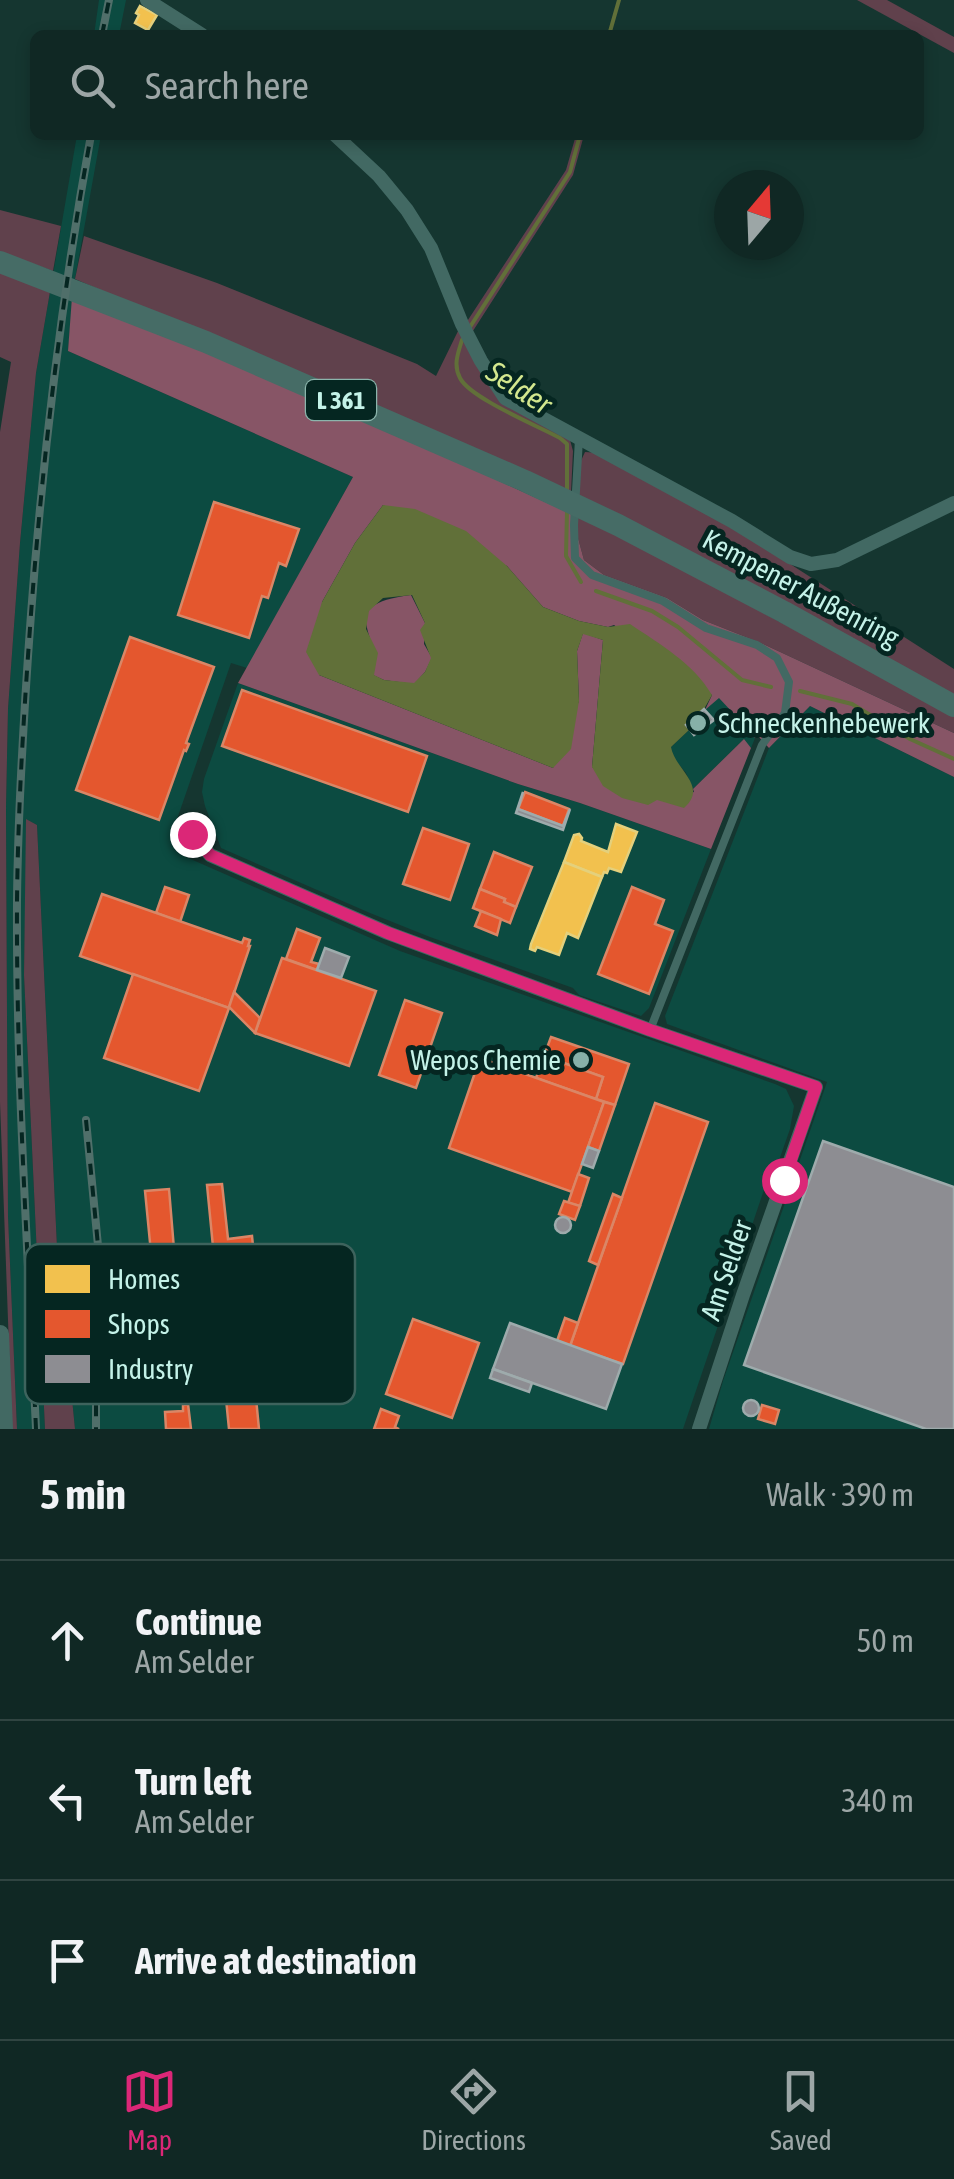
<!DOCTYPE html>
<html lang="en">
<head>
<meta charset="utf-8">
<style>
	:root { --surface:#102824; --page:#1e3431; --text:#f1f3f6; --muted:#9ca6a6; --line:#304441; --accent:#db2777 }
	body { margin:0; font-family:"Asap Condensed",sans-serif; background:var(--page); color:var(--text) }
	.compass { position:absolute; left:714px; top:170px; width:90px; height:90px; border-radius:50%; background:var(--surface); box-shadow:0 5px 15px #0003; rotate:19deg }
	.stop { position:absolute; width:30px; height:30px; margin:-22px; border:8px solid #db2777; border-radius:50%; background:#fff }
	.stop.end { background:#db2777; border-color:#fff; box-shadow:0 2px 10px #0008 }
	.list { margin:0; padding:0; list-style:none }
	h2 { display:flex; justify-content:space-between; align-items:center; height:130px; margin:0; padding:0 40px; font-size:42px }
	h2 small { font-size:32px; font-weight:400; color:var(--muted) }
	.list li { display:grid; grid-template-columns:65px 1fr auto; gap:30px; align-items:center; box-sizing:border-box; height:160px; padding:0 40px; border-top:2px solid var(--line) }
	.list b { display:block; font-size:38px; white-space:nowrap }
	.list p { margin:0; font-size:32px; white-space:nowrap; color:var(--muted) }
	.list em { font-size:32px; font-style:normal; color:var(--muted) }
	.icon { flex:none; width:55px; height:55px; fill:none; stroke:currentColor; stroke-width:2; stroke-linecap:round; stroke-linejoin:round }
	.map { position:relative; flex:none; width:954px; height:1429px; overflow:hidden }
	.search { position:absolute; background:var(--surface); box-shadow:0 5px 15px #0003; left:30px; right:30px; top:30px; height:110px; display:flex; align-items:center; gap:25px; box-sizing:border-box; padding:0 35px; border-radius:15px; color:var(--muted); font-size:38px }
	.sheet { height:610px; background:var(--surface) }
	nav { display:flex; justify-content:space-around; align-items:center; box-sizing:border-box; height:140px; border-top:2px solid var(--line); background:var(--surface); font-size:28px; color:var(--muted) }
	nav a { display:grid; justify-items:center; gap:5px }
	nav .on { color:var(--accent) }
	.map>svg:first-child { display:block }
</style>
</head>
<body>
<div class="map">
<svg width="954" height="1429" viewBox="0 0 954 1429">
	<rect width="100%" height="100%" fill="#153630"/>
	<g fill="#0c4b41">
		<path d="M99,0H126L119,35H94Z"/>
		<path d="M77,135H101L75,279L68,351L353,477L247,668L231,663L175,825L172,837L175,848L186,857L400,951L775,1084L786,1089L794,1106L790,1129L775,1172L769,1175L683,1429H75L57,1247L37,825L27,820L24,975L45,1429H17L8,1216L6,808L8,709L20,543L36,373Z"/>
		<path d="M238,683L518,784L580,803L711,849L649,1008L641,1016L579,995L573,988L430,937L370,913L221,848L205,806L202,792L204,779Z"/>
		<path d="M719,697L747,713L753,720L746,728L755,738L751,748L743,740L693,789L686,773L672,756L671,747L689,730L685,725Z"/>
		<path d="M810,706L954,777V1429H709L723,1381L827,1082L667,1024L665,1016L769,748Z"/>
	</g>
	<g fill="#60414c">
		<path d="M857,0H887L954,37V53Z"/>
		<path d="M576,135H584L573,175L471,334L466,323L566,170Z"/>
		<path d="M0,210L61,226L53,271L0,252Z"/>
		<path d="M84,236L217,283L417,364L436,376L460,327L493,388L570,440L573,451L571,493L75,279Z"/>
		<path d="M0,269L51,286L36,373L20,543L8,709L6,808L8,1216L17,1429H12L0,1102V432L11,362L0,357Z"/>
		<path d="M585,452L600,453L729,525L954,669V697L579,497V465Z"/>
		<path d="M578,517L614,533L954,715V733L761,643L703,620L667,598L604,575L584,560L578,538Z"/>
		<path d="M26,819L37,825L57,1247L75,1429H45L24,975Z"/>
	</g>
	<g fill="#875566">
		<path d="M72,297L346,411L578,517V538L584,560L604,575L667,598L703,620L761,643L954,733V777L810,706L769,748L757,735L755,738L745,728L753,720L747,713L743,716L733,713L719,698L705,710L712,695L614,625L608,627L579,621L543,607L507,566L383,505L355,543L322,602L319,675L553,768L579,701L577,651L583,633L603,640L592,767L657,800L694,792L693,789L744,739L751,748L711,849L580,803L518,784L238,683L353,477L68,351Z"/>
		<path d="M411,595L425,623L424,644L432,658L425,672L414,684L384,680L373,675C386,638 330,605 411,595Z"/>
	</g>
	<path fill="#617039" fill-rule="evenodd" d="M383,505L415,509L466,531L507,566L543,607L579,621L608,627L630,624C661,645 693,663 712,695L704,709L686,725L689,730L671,747C675,770 709,786 684,808L657,800L648,805L622,798L603,786L592,767L603,640L583,634L577,651L579,701L571,749L553,768L319,675L306,652L322,602L355,543ZM412,595L425,623L420,630L431,658L425,672L414,683L384,680L374,675L378,653L366,629L369,611L383,598Z"/>
	<g fill="#f2c14e" stroke="#e4d07c" stroke-width="2.5">
		<path d="M140,6L157,15L148,30L135,23L139,15L136,13Z"/>
		<path d="M616,824L637,832L621,872L609,868L607,873L604,872L602,877L564,862L574,835L579,834L582,838L581,841L608,852Z"/>
		<path d="M564,862L602,877L578,938L567,933L559,955L537,947L535,951L530,949L531,944Z"/>
	</g>
	<g fill="#e4572e" stroke="#da8666" stroke-width="2.5">
		<path d="M214,502L299,529L286,566L279,563L268,598L262,596L249,638L178,615Z"/>
		<path d="M130,637L214,667L186,743L189,744L186,751L184,750L159,820L76,790Z"/>
		<path d="M242,690L427,756L408,812L222,746Z"/>
		<path d="M525,792L569,809L563,826L518,809Z"/>
		<path d="M423,828L469,844L450,900L403,884Z"/>
		<path d="M494,852L532,867L516,907L504,902L505,899L480,889Z"/>
		<path d="M165,887L189,895L180,922L156,913Z"/>
		<path d="M632,887L664,900L655,924L673,931L649,994L598,974Z"/>
		<path d="M480,889L505,899L504,902L516,907L510,923L473,908Z"/>
		<path d="M102,894L242,943L244,938L250,940L248,946H250L229,1008L80,956Z"/>
		<path d="M481,911L501,919L497,935L475,926Z"/>
		<path d="M297,929L320,938L311,962L319,964L317,970L286,959Z"/>
		<path d="M282,958L376,991L349,1066L255,1033Z"/>
		<path d="M133,974L229,1008L199,1091L104,1058Z"/>
		<path d="M234,992L260,1018L255,1033L229,1007Z"/>
		<path d="M405,1000L442,1013L416,1088L379,1075Z"/>
		<path d="M551,1037L629,1064L615,1105L596,1099L603,1077L544,1056Z"/>
		<path d="M544,1056L603,1077L596,1099L536,1078Z"/>
		<path d="M480,1058L604,1102L572,1192L449,1148Z"/>
		<path d="M604,1102L615,1105L599,1151L588,1147Z"/>
		<path d="M655,1103L708,1122L623,1364L570,1346Z"/>
		<path d="M578,1174L589,1178L580,1206L568,1203Z"/>
		<path d="M222,1184L228,1239L252,1236L254,1256L229,1259L228,1255L214,1257L207,1185Z"/>
		<path d="M169,1189L175,1261L152,1263L145,1191Z"/>
		<path d="M613,1194L622,1198L598,1265L589,1261Z"/>
		<path d="M564,1201L580,1206L575,1220L559,1214Z"/>
		<path d="M248,1315L259,1429H229L218,1318Z"/>
		<path d="M565,1318L578,1323L570,1346L557,1341Z"/>
		<path d="M413,1319L479,1343L452,1418L386,1394Z"/>
		<path d="M188,1404L191,1429H166L165,1412L183,1411V1405Z"/>
		<path d="M762,1405L779,1410L775,1424L758,1419Z"/>
		<path d="M381,1409L399,1416L395,1427L399,1429H374Z"/>
	</g>
	<g fill="#8d8d92" stroke="#9eabac" stroke-width="2.5">
		<path d="M704,709L714,720L694,735L686,725Z"/>
		<path d="M523,792L518,809L563,826L570,809L563,830L516,813Z"/>
		<path d="M325,948L349,957L341,978L317,970Z"/>
		<path d="M823,1141L954,1187V1429H926L744,1365Z"/>
		<path d="M588,1147L599,1151L593,1168L582,1164Z"/>
		<circle cx="563" cy="1225" r="8"/>
		<path d="M510,1323L622,1364L606,1409L493,1369Z"/>
		<path d="M493,1369L532,1383L529,1392L490,1378Z"/>
		<circle cx="751" cy="1408" r="8"/>
	</g>
	<g fill="none" stroke-linecap="round" stroke-linejoin="round">
		<g stroke="#617039" stroke-width="4">
			<path d="M609,35L619,0"/>
			<path d="M470,327L570,172L580,135"/>
			<path d="M462,340C458,353 453,365 460,378C470,398 538,426 560,438L567,444V492"/>
			<path d="M567,511L566,556L581,582"/>
			<path d="M596,591L652,611L678,627L742,680L771,687"/>
			<path d="M800,691L852,704L910,739L954,759"/>
		</g>
		<path stroke="#426963" stroke-width="8" d="M579,439L574,525L575,558L592,575L663,601L706,628L757,645L777,658L789,682L785,713L762,745L650,1030"/>
		<g stroke="#426963" stroke-width="14">
			<path d="M147,0L202,35"/>
			<path d="M335,135L379,176L407,210L431,248L462,324L481,361L505,398L732,521L790,557L811,564L837,560L954,503"/>
			<path d="M192,834L210,855L388,933L650,1030L816,1087L743,1295L699,1429"/>
		</g>
		<path stroke="#426963" stroke-width="18" d="M0,1334L4,1429"/>
		<path stroke="#466c66" stroke-width="22" d="M0,262L206,342L525,481L618,525L784,612L954,706"/>
		<defs>
			<g id="rail">
				<path d="M102,35L109,0"/>
				<path d="M86,1120L101,1277L96,1374V1429"/>
				<path d="M36,1429C28,1253 16,1077 17,901C18,805 24,710 31,614C43,454 62,294 91,135"/>
			</g>
		</defs>
		<use href="#rail" stroke="#506f6a" stroke-width="8"/>
		<use href="#rail" stroke="#052621" stroke-width="4" stroke-dasharray="11" stroke-linecap="butt"/>
	</g>
	<g fill="none" stroke-linecap="round" stroke-linejoin="round">
		<path stroke="#db2777" stroke-width="12" d="M192,834L210,855L388,933L650,1030L816,1087L784,1180"/>
	</g>
	<g fill="#87b0a8" stroke="#052621" stroke-width="4">
		<circle cx="698" cy="723" r="10"/>
		<circle cx="581" cy="1060" r="10"/>
	</g>
	<g text-anchor="middle" stroke-width="10" stroke-linejoin="round" paint-order="stroke">
		<rect fill="#052621" stroke="#8bb5ac" stroke-width="2.5" x="306" y="380" width="70" height="40" rx="8"/>
		<g font-size="25" font-weight="bold" fill="#c4f2e8">
			<text x="341" y="409">L 361</text>
		</g>
		<g font-size="28" fill="#c4f2e8" stroke="#052621">
			<text transform="translate(801 588) rotate(28)" y="10">Kempener Außenring</text>
			<text transform="translate(726 1270) rotate(-71)" y="10">Am Selder</text>
		</g>
		<g font-size="28" fill="#c4f2e8" stroke="#052621" text-anchor="start">
			<text x="718" y="733">Schneckenhebewerk</text>
			<text x="561" y="1070" text-anchor="end">Wepos Chemie</text>
		</g>
		<g font-size="30" font-style="italic" fill="#d3e78e" stroke="#052621">
			<text transform="translate(519 388) rotate(33)" y="10">Selder</text>
		</g>
	</g>
	<rect x="25" y="1244" width="330" height="160" rx="15" fill="#052621" stroke="#3e635d" stroke-width="2.5"/>
	<rect x="45" y="1265" width="45" height="28" fill="#f2c14e"/>
	<rect x="45" y="1310" width="45" height="28" fill="#e4572e"/>
	<rect x="45" y="1355" width="45" height="28" fill="#8d8d92"/>
	<g font-size="28" fill="#c4f2e8">
		<text x="108" y="1289">Homes</text>
		<text x="108" y="1334">Shops</text>
		<text x="108" y="1379">Industry</text>
	</g>
</svg>
<svg class="compass" viewBox="-18 -18 36 36"><path d="M0-13l5 13h-10z" fill="#e53935"/><path d="M0 13l5-13h-10z" fill="#9ca6a6"/></svg>
<div class="stop" style="left:784px;top:1180px"></div>
<div class="stop end" style="left:192px;top:834px"></div>
<div class="search"><svg class="icon" aria-label="search" viewBox="0 0 24 24"><circle cx="10" cy="10" r="6"/><path d="M15 15l6 6"/></svg>Search here</div>
</div>
<section class="sheet">
<h2>5 min<small>Walk · 390 m</small></h2>
<ul class="list">
<li><svg class="icon" aria-label="ahead" viewBox="0 0 24 24"><path d="M12 20V5M6 11l6-6 6 6"/></svg><div><b>Continue</b><p>Am Selder</p></div><em>50 m</em></li>
<li><svg class="icon" aria-label="left" viewBox="0 0 24 24"><path d="M17 20v-9H6M10 6l-5 5 5 5"/></svg><div><b>Turn left</b><p>Am Selder</p></div><em>340 m</em></li>
<li><svg class="icon" aria-label="arrive" viewBox="0 0 24 24"><path d="M6 21V4h12l-3 4 3 4H6"/></svg><div><b>Arrive at destination</b></div></li>
</ul>
</section>
<nav>
<a class="on"><svg class="icon" aria-label="map" viewBox="0 0 24 24"><path d="M3 6l6-2 6 2 6-2v14l-6 2-6-2-6 2zM9 4v14M15 6v14"/></svg>Map</a>
<a><svg class="icon" aria-label="directions" viewBox="0 0 24 24"><path d="M12 3l9 9-9 9-9-9zM9 14v-3h6M13 9l2 2-2 2"/></svg>Directions</a>
<a><svg class="icon" aria-label="saved" viewBox="0 0 24 24"><path d="M7 4h10v16l-5-4-5 4z"/></svg>Saved</a>
</nav>
</body>
</html>
